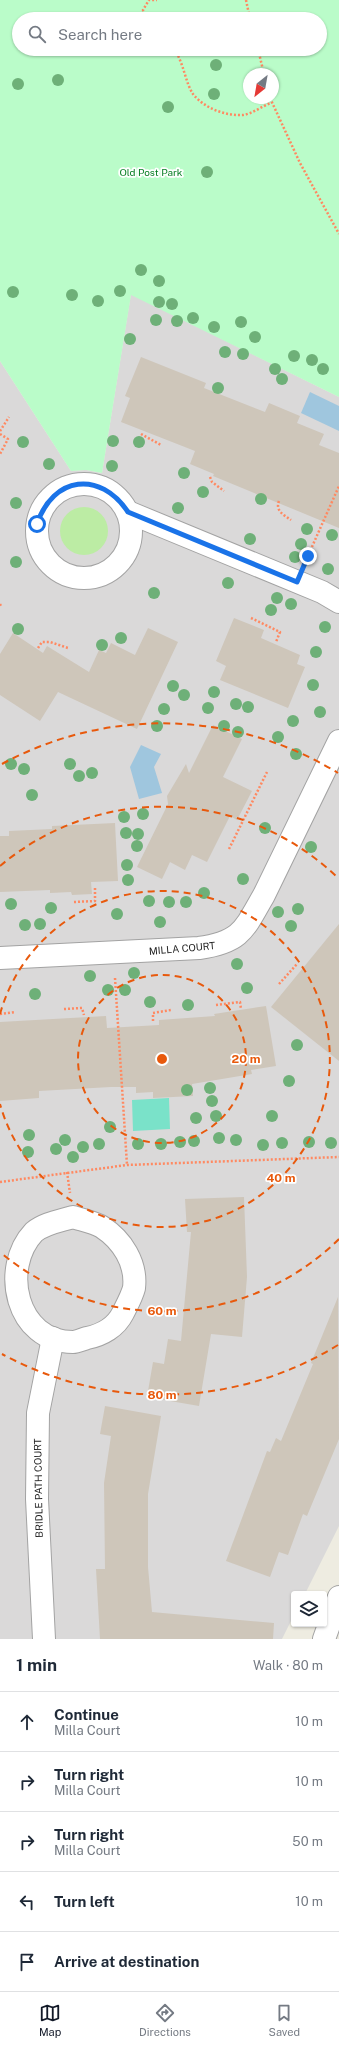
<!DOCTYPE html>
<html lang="en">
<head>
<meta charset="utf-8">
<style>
	:root { --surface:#fff; --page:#f2f2f3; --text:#1f2937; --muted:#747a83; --line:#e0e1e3; --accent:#111827 }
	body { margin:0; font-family:"Public Sans",sans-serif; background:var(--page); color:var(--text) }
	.controls { position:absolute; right:12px; bottom:12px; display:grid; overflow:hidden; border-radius:4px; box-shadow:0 1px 3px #0004 }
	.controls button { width:36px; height:36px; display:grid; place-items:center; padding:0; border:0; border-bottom:1px solid var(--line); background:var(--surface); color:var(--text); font:20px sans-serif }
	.compass { position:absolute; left:243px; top:68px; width:36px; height:36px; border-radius:50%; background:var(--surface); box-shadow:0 1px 3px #0004; rotate:211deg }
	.stop { position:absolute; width:12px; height:12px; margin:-9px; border:3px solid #1a73e8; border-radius:50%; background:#fff }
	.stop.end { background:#1a73e8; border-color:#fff; box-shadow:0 1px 4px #0008 }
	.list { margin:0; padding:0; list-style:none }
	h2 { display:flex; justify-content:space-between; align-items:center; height:52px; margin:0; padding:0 16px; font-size:17px }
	h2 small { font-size:13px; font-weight:400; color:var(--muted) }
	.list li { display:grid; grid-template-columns:26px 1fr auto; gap:12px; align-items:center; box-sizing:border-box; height:60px; padding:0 16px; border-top:1px solid var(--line) }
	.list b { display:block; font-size:15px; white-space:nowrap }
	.list p { margin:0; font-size:13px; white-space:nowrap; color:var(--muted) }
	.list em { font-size:13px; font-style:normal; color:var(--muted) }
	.icon { flex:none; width:22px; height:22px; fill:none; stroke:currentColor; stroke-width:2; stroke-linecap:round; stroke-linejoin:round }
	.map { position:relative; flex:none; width:339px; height:1639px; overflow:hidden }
	.search { position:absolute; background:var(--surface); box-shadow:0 1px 3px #0004; left:12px; right:12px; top:12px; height:44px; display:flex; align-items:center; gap:10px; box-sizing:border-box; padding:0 14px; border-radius:22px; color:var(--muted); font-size:15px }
	.sheet { height:352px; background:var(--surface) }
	nav { display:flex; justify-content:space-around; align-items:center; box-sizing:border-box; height:56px; border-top:1px solid var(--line); background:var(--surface); font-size:11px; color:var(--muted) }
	nav a { display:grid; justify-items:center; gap:2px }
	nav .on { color:var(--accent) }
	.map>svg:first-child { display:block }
</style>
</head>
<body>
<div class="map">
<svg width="339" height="1639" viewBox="0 0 339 1639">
	<rect width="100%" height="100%" fill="#eeece1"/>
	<path fill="#dad9d9" d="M131,294L339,397V1526L305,1594H294V1615L282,1639H0V361L71,471L86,470L102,473Z"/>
	<circle fill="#bceca4" cx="84" cy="531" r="24"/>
	<path fill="#bafcc9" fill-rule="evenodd" d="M0,0H339V397L131,295L102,473L86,470L71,471L0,361ZM19,19H320V49H19ZM249,74H273V98H249Z"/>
	<path fill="#7ae2c9" d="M169,1098L170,1129L133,1131L132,1100Z"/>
	<g fill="#9fc6de">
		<path d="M310,392L339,406V431L301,413Z"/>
		<path d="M141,745L161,754L154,767L162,793L139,799L130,767Z"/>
	</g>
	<g fill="#cec6ba">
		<path d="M141,357L206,383L204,388L265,412L269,403L300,416L297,423L324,434L319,445L339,453V528L213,476L214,474L190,464L195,451L121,422L130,398L125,396Z"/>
		<path d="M234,618L264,630L261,638L300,655L297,664L305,667L288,708L220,680L226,666L216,661Z"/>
		<path d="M148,628L178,642L137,729L58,692L40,721L0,695V654L13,633L43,653L47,646L89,672L99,650L106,653L111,643L135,655Z"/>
		<path d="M213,725L242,739L223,777L252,791L237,820L230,816L207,862L192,855L185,870L170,862L162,879L137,867L168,804L167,796L186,764L189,773Z"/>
		<path d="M115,823L118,881L91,882L92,894L72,895L71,892L50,893V890L0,892V836H9V831L52,829V826Z"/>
		<path d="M339,924V1061L271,1007Z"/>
		<path d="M266,1006L276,1066L251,1070L252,1074L192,1084L193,1096L153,1098V1092L136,1093V1087H111L39,1091V1098L0,1101V1022L106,1016L107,1028L159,1025V1020L215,1016L214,1014Z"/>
		<path d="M244,1197L247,1277L242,1337L211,1334L199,1406L147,1397L153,1362L164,1364L168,1339L181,1341L191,1232H187L185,1199Z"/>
		<path d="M338,1297L339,1439L307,1516L303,1514L288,1555L279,1552L270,1577L226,1561L267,1451L270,1452L276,1438L281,1441L313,1364L311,1363Z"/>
		<path d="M105,1406L161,1416L148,1494V1567L152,1612L274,1623L273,1639H100L96,1569H105L104,1483L111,1436L100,1434Z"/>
	</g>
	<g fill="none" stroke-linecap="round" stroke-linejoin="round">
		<defs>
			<g id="street">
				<circle cx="84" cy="531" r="47"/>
				<path d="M128,512L322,592L339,602"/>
				<path d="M0,958L199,948C241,942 244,930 264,895L339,741"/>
				<path d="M73,1217C82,1220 94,1222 102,1227C122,1240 137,1263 134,1288C132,1296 127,1305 123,1313C116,1327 102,1335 87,1338C83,1339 77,1342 73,1342C16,1342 0,1268 34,1232C45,1223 60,1221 73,1217Z"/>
				<path d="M44,1639L37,1499L38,1413L53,1338"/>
				<path d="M324,1639L339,1597"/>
			</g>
		</defs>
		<use href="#street" stroke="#a3a3a3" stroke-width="24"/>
		<g stroke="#ff8961" stroke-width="2.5" stroke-dasharray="2 2" stroke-linecap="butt">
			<path d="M246,0L250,19"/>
			<path d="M145,19L143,10L149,0H157"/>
			<path d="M174,49C184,63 185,82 193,94C204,108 225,116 243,115C252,114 262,106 271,103"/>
			<path d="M258,49L264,74"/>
			<path d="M270,98L300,163L339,234"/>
			<path d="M0,431L9,417"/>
			<path d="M0,434L8,439L0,454"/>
			<path d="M141,434L161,445"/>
			<path d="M210,477L212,482L224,491"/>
			<path d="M279,501C275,511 284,515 291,520"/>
			<path d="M307,558L339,486"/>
			<path d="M0,604L1,606"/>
			<path d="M251,618L280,632L276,642"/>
			<path d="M38,648L42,642H50L68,648"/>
			<path d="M229,849L267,772"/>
			<path d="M74,902L95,901V886"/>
			<path d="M115,978L127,1165"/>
			<path d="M279,984L297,964"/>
			<path d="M216,1005L240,1002L241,1009"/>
			<path d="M64,1009L82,1008L84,1015"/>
			<path d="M0,1014L15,1012"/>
			<path d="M153,1021V1013L171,1010"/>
			<path d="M67,1172L70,1193"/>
			<path d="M0,1182L127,1165L339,1157"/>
		</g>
		<use href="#street" stroke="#fff" stroke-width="22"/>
	</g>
	<g fill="#6eb078">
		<circle cx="216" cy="65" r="6"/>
		<circle cx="58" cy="80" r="6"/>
		<circle cx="18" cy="84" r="6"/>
		<circle cx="214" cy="94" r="6"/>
		<circle cx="168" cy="107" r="6"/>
		<circle cx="207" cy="172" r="6"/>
		<circle cx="141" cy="270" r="6"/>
		<circle cx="159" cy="281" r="6"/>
		<circle cx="120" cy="291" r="6"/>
		<circle cx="13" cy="292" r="6"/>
		<circle cx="72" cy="295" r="6"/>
		<circle cx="98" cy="301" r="6"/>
		<circle cx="159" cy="302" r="6"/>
		<circle cx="172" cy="304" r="6"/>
		<circle cx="193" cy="318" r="6"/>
		<circle cx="156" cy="320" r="6"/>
		<circle cx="177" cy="321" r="6"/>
		<circle cx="241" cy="322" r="6"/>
		<circle cx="214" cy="327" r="6"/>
		<circle cx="255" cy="337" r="6"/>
		<circle cx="130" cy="339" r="6"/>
		<circle cx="225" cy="352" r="6"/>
		<circle cx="243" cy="354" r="6"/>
		<circle cx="294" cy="356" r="6"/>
		<circle cx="312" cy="360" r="6"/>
		<circle cx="275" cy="369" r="6"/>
		<circle cx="323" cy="369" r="6"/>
		<circle cx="282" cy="379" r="6"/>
		<circle cx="218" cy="388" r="6"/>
		<circle cx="113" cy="441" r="6"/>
		<circle cx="23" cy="442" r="6"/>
		<circle cx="139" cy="442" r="6"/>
		<circle cx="49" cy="464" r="6"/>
		<circle cx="112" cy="466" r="6"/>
		<circle cx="184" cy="473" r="6"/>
		<circle cx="203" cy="492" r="6"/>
		<circle cx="261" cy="499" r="6"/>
		<circle cx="16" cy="503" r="6"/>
		<circle cx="178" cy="508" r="6"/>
		<circle cx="307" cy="529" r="6"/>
		<circle cx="332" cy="535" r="6"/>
		<circle cx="250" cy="539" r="6"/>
		<circle cx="301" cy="544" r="6"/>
		<circle cx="295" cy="557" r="6"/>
		<circle cx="16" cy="562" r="6"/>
		<circle cx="328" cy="569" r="6"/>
		<circle cx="228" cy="583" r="6"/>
		<circle cx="154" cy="593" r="6"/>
		<circle cx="277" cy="598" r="6"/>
		<circle cx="291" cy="604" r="6"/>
		<circle cx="271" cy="610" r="6"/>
		<circle cx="325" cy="627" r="6"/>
		<circle cx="18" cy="629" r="6"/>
		<circle cx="121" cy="638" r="6"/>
		<circle cx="102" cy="645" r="6"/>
		<circle cx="316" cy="652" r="6"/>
		<circle cx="313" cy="685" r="6"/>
		<circle cx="173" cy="686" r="6"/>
		<circle cx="214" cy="692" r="6"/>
		<circle cx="184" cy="695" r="6"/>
		<circle cx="236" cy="704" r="6"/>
		<circle cx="248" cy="707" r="6"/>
		<circle cx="208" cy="708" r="6"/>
		<circle cx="164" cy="709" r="6"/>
		<circle cx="320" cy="712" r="6"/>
		<circle cx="293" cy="721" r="6"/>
		<circle cx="157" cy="726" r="6"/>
		<circle cx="224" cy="726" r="6"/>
		<circle cx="238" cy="732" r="6"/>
		<circle cx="278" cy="737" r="6"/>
		<circle cx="296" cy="754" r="6"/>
		<circle cx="11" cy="764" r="6"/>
		<circle cx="70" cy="764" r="6"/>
		<circle cx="24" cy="769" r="6"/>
		<circle cx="92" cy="773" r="6"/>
		<circle cx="79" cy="776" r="6"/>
		<circle cx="32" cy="795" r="6"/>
		<circle cx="143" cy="814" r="6"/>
		<circle cx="124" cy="817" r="6"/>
		<circle cx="265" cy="828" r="6"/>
		<circle cx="126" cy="833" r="6"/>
		<circle cx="138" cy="834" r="6"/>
		<circle cx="137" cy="846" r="6"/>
		<circle cx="311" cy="847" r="6"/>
		<circle cx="127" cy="865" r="6"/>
		<circle cx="243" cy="879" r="6"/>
		<circle cx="128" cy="880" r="6"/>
		<circle cx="204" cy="893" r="6"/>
		<circle cx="149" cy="901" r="6"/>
		<circle cx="169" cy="902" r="6"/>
		<circle cx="186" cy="902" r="6"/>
		<circle cx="11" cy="904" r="6"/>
		<circle cx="51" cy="908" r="6"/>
		<circle cx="298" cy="909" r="6"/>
		<circle cx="278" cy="912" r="6"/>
		<circle cx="117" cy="914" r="6"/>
		<circle cx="160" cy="922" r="6"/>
		<circle cx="40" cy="924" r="6"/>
		<circle cx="25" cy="925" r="6"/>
		<circle cx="291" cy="926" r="6"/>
		<circle cx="237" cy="964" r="6"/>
		<circle cx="134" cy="973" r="6"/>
		<circle cx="90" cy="976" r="6"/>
		<circle cx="247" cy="988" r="6"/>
		<circle cx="108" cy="990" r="6"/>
		<circle cx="125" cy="990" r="6"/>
		<circle cx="35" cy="994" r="6"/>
		<circle cx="150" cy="1002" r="6"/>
		<circle cx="188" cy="1005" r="6"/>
		<circle cx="297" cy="1045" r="6"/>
		<circle cx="289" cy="1081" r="6"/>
		<circle cx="210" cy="1088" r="6"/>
		<circle cx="187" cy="1090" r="6"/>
		<circle cx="212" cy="1101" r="6"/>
		<circle cx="216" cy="1116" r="6"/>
		<circle cx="272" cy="1116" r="6"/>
		<circle cx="196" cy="1118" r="6"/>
		<circle cx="110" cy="1127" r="6"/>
		<circle cx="29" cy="1135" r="6"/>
		<circle cx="219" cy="1138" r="6"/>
		<circle cx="65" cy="1140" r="6"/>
		<circle cx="236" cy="1140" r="6"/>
		<circle cx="194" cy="1141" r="6"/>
		<circle cx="180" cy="1142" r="6"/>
		<circle cx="309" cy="1142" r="6"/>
		<circle cx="282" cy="1143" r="6"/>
		<circle cx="331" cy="1143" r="6"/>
		<circle cx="99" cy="1144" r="6"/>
		<circle cx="138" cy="1144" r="6"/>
		<circle cx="161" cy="1144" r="6"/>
		<circle cx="263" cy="1145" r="6"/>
		<circle cx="83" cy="1147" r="6"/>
		<circle cx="56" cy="1149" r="6"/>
		<circle cx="28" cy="1152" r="6"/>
		<circle cx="73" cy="1157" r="6"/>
	</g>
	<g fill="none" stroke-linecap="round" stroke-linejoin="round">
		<path stroke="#1a73e8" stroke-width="5" d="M37,524C53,476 100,470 128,512L297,582L308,556"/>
	</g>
	<g fill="none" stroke="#e8590c" stroke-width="2" stroke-dasharray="7 5">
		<circle cx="162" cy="1059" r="84"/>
		<path d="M0 1014A168 168 0 1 1 0 1104"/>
		<path d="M339 1239A252 252 0 0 1 0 1252M0 866A252 252 0 0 1 339 879"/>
		<path d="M338 1345A336 336 0 0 1 2 1354M2 764A336 336 0 0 1 338 773"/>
	</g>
	<g text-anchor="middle" stroke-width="3.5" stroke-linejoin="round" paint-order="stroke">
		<g font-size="10" fill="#067e22" stroke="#fff">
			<text x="151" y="176">Old Post Park</text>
		</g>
		<g font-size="10" fill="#1c1c1c" stroke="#fff">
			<text transform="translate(182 948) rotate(-5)" y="4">MILLA COURT</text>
			<text transform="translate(38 1488) rotate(-91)" y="4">BRIDLE PATH COURT</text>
		</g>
	</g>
	<circle cx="162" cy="1059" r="6" fill="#e8590c" stroke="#fff" stroke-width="2"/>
	<g font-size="12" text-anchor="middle" font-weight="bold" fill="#e8590c" stroke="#fff" stroke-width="3.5" stroke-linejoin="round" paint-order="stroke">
		<text x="246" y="1063">20 m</text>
		<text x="281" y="1182">40 m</text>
		<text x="162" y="1315">60 m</text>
		<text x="162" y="1399">80 m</text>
	</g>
</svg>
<div class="controls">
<button><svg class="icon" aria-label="layers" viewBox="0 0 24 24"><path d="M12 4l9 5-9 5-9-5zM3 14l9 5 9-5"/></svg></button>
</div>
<svg class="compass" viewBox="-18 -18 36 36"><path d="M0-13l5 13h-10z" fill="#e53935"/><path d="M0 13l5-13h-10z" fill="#747a83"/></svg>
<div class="stop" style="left:37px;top:524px"></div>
<div class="stop end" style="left:308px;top:556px"></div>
<div class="search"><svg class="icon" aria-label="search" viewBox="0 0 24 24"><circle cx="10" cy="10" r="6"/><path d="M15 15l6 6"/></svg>Search here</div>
</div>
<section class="sheet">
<h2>1 min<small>Walk · 80 m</small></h2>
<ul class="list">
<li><svg class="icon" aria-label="ahead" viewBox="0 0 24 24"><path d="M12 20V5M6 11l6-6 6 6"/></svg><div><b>Continue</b><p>Milla Court</p></div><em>10 m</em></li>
<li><svg class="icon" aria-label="right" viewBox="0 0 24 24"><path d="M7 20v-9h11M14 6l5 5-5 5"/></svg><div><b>Turn right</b><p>Milla Court</p></div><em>10 m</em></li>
<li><svg class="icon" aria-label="right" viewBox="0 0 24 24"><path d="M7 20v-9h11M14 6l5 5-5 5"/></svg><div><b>Turn right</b><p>Milla Court</p></div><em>50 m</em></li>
<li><svg class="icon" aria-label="left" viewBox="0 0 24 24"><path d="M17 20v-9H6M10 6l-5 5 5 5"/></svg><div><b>Turn left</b></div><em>10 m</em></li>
<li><svg class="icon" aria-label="arrive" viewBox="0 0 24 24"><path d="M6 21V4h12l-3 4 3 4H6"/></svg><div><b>Arrive at destination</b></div></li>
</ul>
</section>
<nav>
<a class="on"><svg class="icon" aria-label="map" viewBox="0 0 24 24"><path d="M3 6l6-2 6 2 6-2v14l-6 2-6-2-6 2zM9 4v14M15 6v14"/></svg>Map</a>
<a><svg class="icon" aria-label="directions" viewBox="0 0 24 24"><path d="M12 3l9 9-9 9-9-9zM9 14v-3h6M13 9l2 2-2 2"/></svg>Directions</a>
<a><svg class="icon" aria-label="saved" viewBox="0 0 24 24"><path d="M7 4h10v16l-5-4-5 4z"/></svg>Saved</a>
</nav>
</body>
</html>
